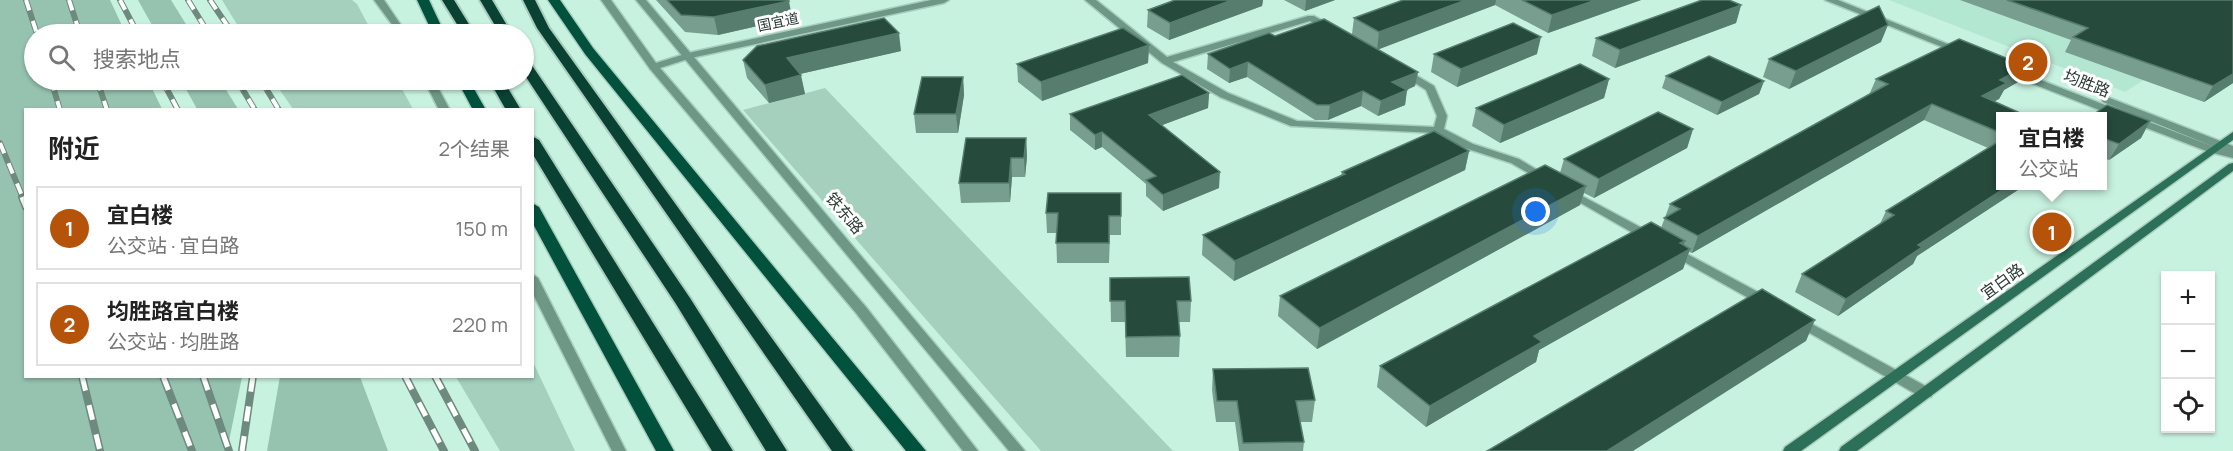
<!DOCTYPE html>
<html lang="zh">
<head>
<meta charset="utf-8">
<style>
	:root { --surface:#fff; --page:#f2f2f2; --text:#222; --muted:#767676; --line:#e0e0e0; --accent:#b45309 }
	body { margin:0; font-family:Manrope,"Noto Sans SC",sans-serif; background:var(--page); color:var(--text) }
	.controls { position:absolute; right:18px; bottom:18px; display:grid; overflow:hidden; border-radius:0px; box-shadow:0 2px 4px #0004 }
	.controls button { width:54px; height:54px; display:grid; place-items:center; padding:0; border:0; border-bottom:2px solid var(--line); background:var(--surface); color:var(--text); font:30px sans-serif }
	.you { position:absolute; left:1536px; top:212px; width:21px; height:21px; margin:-15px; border:4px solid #fff; border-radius:50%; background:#1a73e8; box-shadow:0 0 0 9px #1a73e833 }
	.badge { display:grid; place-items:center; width:39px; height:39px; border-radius:50%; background:var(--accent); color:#fff; font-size:20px; font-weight:700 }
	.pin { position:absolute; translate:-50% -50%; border:3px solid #fff; box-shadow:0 2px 6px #0006 }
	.popup { position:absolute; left:1996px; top:112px; width:111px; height:78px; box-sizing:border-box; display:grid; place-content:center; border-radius:0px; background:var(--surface); filter:drop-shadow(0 2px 4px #0005); font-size:20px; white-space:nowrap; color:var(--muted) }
	.popup b { font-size:22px; color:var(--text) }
	.popup::after { content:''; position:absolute; left:50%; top:100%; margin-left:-12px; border:12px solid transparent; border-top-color:var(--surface) }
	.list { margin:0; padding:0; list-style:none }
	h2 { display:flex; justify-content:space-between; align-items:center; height:78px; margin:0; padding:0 24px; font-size:26px }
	h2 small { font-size:20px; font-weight:400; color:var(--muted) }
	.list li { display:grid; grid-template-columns:39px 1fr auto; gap:18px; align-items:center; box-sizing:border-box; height:84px; margin:0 12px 12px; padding:0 12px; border:2px solid var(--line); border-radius:0px }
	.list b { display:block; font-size:22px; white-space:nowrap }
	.list p { margin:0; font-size:20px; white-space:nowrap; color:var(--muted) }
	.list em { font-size:20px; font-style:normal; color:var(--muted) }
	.icon { flex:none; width:33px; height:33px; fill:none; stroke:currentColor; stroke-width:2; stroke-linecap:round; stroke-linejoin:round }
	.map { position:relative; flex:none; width:2233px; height:451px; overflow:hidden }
	.search { position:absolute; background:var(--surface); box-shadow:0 2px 4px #0004; left:24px; top:24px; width:510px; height:66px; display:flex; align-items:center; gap:15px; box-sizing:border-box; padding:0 21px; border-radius:33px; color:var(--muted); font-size:22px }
	.panel { position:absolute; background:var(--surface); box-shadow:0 2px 4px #0004; left:24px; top:108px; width:510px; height:270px; border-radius:0px }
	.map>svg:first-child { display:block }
</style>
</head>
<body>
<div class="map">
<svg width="2233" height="451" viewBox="0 0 2233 451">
	<rect width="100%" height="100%" fill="#c8f2e0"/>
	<path fill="#b4e7d2" d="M1889,0H2143L2225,28L2125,92Z"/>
	<g fill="#a5d0be">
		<path d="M222,0H352L357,4L373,34H243Z"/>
		<path d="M273,80H397L413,109H293Z"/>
		<path d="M825,88L1173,451H1041L743,110Z"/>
		<path d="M533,362L575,451H500L456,377L532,376Z"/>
	</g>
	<g fill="#96c2b0">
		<path d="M0,0H110L126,34H34V80H148L162,109L26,110V376L242,377L227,451H0Z"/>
		<path d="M138,0H171L192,34H157Z"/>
		<path d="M181,80H220L238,109H197Z"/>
		<path d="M280,376L360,377L388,451H267Z"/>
	</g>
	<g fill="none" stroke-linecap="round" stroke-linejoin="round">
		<defs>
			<g id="service">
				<path d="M1085,0H1096L1167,57L1308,16H1314L1332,26V30H1326L1310,21L1173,62L1228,93L1297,121L1434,127L1437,116L1426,90L1398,72L1399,70H1407L1434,86L1447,116L1444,129L1473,144L1519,159L1552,179L1550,181H1542L1511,163L1465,148L1436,133L1291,126L1220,97L1162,63Z"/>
				<path d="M1569,189L1655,235L1657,238L1655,241H1647L1565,194L1563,192Z"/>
				<path d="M1674,247L1771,299L1772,302L1771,305H1761L1670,254L1668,251L1670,248Z"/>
				<path d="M1799,317L1931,389L1933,393L1931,397H1921L1794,324L1792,321L1794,318Z"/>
			</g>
			<g id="minor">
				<path d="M374,0H384L407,34H399Z"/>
				<path d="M636,0H646L1025,451H1009Z"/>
				<path d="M424,80H434L450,110H439Z"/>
				<path d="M532,274L538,278L626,451H612L532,292Z"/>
			</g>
			<g id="tertiary">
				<path d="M601,0H611L656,63L688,53L931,0H949L944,3L691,58L660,68L866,307L978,451H963L856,313L650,69Z"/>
				<path d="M1825,0H1838L1965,51L1963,53H1957Z"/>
				<path d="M2007,67L2123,112L2124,114L2123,116H2115L2003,72V68Z"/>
				<path d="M2107,97L2233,146V158L2209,152L2131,122L2130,120L2131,118H2139L2217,148L2103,102L2102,100L2103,98Z"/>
			</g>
			<g id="secondary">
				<path d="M2233,132V140L1801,451H1783L1785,447Z"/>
				<path d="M2233,163V171L1857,451H1839L1841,447L2229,164Z"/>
			</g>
			<g id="primary">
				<path d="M417,0H429L445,34H433Z"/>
				<path d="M548,0H560L593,48L926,451H906L585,54Z"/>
				<path d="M457,80H469L486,110H473Z"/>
				<path d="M532,203L539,207L674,451H656L532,222Z"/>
			</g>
			<g id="trunk">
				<path d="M442,0H454L475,34H463Z"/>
				<path d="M480,0H492L512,34H500Z"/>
				<path d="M523,0H535L549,28L853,451H832L537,28Z"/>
				<path d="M524,60L529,61L690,298L787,451H766L676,304L524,74Z"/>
				<path d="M489,80H503L521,110H506Z"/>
				<path d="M532,136L539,140L733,451H712L532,153Z"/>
			</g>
		</defs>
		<use href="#service" stroke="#a8cdbe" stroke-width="3"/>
		<use href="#minor" stroke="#a8cdbe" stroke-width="3"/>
		<use href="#tertiary" stroke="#a8cdbe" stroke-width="3"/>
		<use href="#secondary" stroke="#a8cdbe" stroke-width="3"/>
		<use href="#primary" stroke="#a8cdbe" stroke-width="3"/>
		<use href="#trunk" stroke="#a8cdbe" stroke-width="4"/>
		<use href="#service" fill="#6e9786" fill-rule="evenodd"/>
		<use href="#minor" fill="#6e9786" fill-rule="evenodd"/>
		<use href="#tertiary" fill="#6e9786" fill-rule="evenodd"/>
		<use href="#secondary" fill="#2d7059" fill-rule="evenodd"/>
		<use href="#primary" fill="#02513c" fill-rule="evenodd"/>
		<use href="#trunk" fill="#094232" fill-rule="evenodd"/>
		<defs>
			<g id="rail-far1">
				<path d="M26,0L37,34"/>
				<path d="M69,0L80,34"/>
				<path d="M120,0L138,34"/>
				<path d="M188,0L209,34"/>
				<path d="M210,0L233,34"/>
				<path d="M51,80L60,110"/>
				<path d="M97,80L107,110"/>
				<path d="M162,80L178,110"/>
				<path d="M237,80L255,110"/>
				<path d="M261,80L279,110"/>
				<path d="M0,143L23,198"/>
			</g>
			<g id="rail">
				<path d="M22,197L26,207"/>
				<path d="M82,376L100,451"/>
				<path d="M163,376L192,451"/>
				<path d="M203,376L229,451"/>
				<path d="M405,376L444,451"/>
				<path d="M435,376L475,451"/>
				<path d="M242,451L253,376"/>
			</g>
		</defs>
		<use href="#rail-far1" stroke="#6e8a7e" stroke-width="6"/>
		<use href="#rail" stroke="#6e8a7e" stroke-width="8"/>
		<use href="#rail-far1" stroke="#fff" stroke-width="4" stroke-dasharray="11" stroke-linecap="butt"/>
		<use href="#rail" stroke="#fff" stroke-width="5" stroke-dasharray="15" stroke-linecap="butt"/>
	</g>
	<g fill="#779e8e">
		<path d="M656,0H788L792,18L718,35L685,32Z"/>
		<path d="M1175,0H1263L1262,6L1169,40L1147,27L1148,10Z"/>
		<path d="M1284,0H1335L1305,11Z"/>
		<path d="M1403,0H1641L1548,33L1495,5L1378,49L1418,72L1415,86L1407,90L1405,105L1378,116L1361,106L1328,120H1315L1247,77L1229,83L1207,69L1208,54L1275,36L1352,34L1354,18Z"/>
		<path d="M1960,0H2233V83L2204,102L2065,52L2071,40Z"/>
		<path d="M1741,5L1736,23L1615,68L1592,56L1596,38Z"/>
		<path d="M1881,42L1789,89L1763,77L1769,59Z"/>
		<path d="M1149,45L1148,63L1042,101L1018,82L1017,64Z"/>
		<path d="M901,51L800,74L805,94L769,103L747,78L743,60Z"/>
		<path d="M1434,54H1537L1457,87L1431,72Z"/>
		<path d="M1666,76L1764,81L1759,94L1717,115L1662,88Z"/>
		<path d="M963,77L964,95L958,133H916L914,114Z"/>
		<path d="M1609,79L1604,98L1500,143L1472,126L1476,108Z"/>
		<path d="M1876,79L2018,82L2004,90L1999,99L1994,101L2001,117V186H2024L1917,256L1913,264L1838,316L1795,292L1802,274L1880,224L1886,211L1988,148L1924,120L1692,253L1689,252L1683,269L1539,350L1536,362L1426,427L1377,387L1380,366L1661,228L1670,204L1869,95Z"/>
		<path d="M1209,93L1208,108L1162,125L1219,188L1163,211L1146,196V184L1102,147L1095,150L1070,130V114Z"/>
		<path d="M2103,117L2150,121L2141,138L2109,160L2103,158Z"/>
		<path d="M1693,129L1687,148L1594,198L1584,193L1580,205L1317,349L1278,316L1280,296L1560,173L1564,159Z"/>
		<path d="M1026,138L1027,157L1025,177H1012L1010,202L961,203L959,183Z"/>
		<path d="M1469,151L1465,170L1234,281L1202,255L1203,235L1341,175L1342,172Z"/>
		<path d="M1121,193V235H1110L1109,263H1057L1056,233H1047L1046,213Z"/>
		<path d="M1110,278L1191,301L1190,322H1179L1180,336L1179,357H1126L1125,322H1111Z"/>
		<path d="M1213,369L1315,400L1312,422H1300L1304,442L1303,451H1239L1235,422H1216L1212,390Z"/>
	</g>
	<g fill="#577d6e">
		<path d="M1232,0H1263L1262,6L1169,40L1170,23Z"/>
		<path d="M1306,0H1335L1305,11Z"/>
		<path d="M1466,0H1496L1495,5L1377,50L1379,32Z"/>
		<path d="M1596,0H1641L1548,33L1552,15Z"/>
		<path d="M789,1L792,18L718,35L714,17Z"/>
		<path d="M1741,5L1736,23L1615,68L1620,50Z"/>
		<path d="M1888,25L1881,42L1789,89L1796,71Z"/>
		<path d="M899,33L901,51L791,76L787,58Z"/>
		<path d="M1541,37L1537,54L1457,87L1461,69Z"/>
		<path d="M1149,45L1148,63L1042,101L1041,82Z"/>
		<path d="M1248,62L1247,77L1229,83L1230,69Z"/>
		<path d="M2026,66L2018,82L2004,90L1999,99L1974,112L1982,96L2000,80Z"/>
		<path d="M1418,72L1415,86L1390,97L1392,82Z"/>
		<path d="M2233,74V83L2204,102L2213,86Z"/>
		<path d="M801,75L805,94L769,103L765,85Z"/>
		<path d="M963,77L964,95L958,133L956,114Z"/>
		<path d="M1609,79L1604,98L1500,143L1504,125Z"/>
		<path d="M1764,81L1759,94L1717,115L1722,102Z"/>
		<path d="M1407,90L1405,105L1378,116L1381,101Z"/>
		<path d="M1363,91L1361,106L1328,120L1330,105Z"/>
		<path d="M1209,93L1208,108L1149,130V115Z"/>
		<path d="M1932,104L1924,120L1692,253L1698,236Z"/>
		<path d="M2150,121L2141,138L2109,160L2119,144Z"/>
		<path d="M1693,129L1687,148L1594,198L1599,179Z"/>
		<path d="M1102,132V147L1095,150V135Z"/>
		<path d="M1026,138L1027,157L1025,177L1024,158Z"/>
		<path d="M1469,151L1465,170L1234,281L1235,261Z"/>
		<path d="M1011,158L1012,177L1010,202L1009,183Z"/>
		<path d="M1220,172L1219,188L1163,211V195Z"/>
		<path d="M1586,186L1580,205L1317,349L1320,328Z"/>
		<path d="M2008,186H2024L1917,256L1913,264L1838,316L1846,299L1918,245Z"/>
		<path d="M1685,241L1680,255L1690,249L1683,269L1539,350L1536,362L1426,427L1430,406L1534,336Z"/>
		<path d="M1815,320L1806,341L1633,451H1607Z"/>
	</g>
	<g fill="#264b3d" stroke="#577d6e" stroke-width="1.5">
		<path d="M667,0H788L789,1L714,17L681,15Z"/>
		<path d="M1175,0H1232L1170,23L1148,10Z"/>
		<path d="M1403,0H1466L1379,32L1354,18Z"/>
		<path d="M1522,0H1596L1552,15Z"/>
		<path d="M1702,0H1729L1741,5L1620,50L1596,38Z"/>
		<path d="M2007,0H2233V74L2213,86L2073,37L2088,28Z"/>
		<path d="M1879,6L1888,25L1796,71L1769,59Z"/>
		<path d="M884,18L899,33L787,58L801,75L765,85L743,60L757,46Z"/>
		<path d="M1324,19L1418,72L1392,82L1407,90L1381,101L1363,91L1330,105H1317L1248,62L1230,69L1208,54L1269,33L1275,36Z"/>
		<path d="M1513,23L1541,37L1461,69L1434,54Z"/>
		<path d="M1123,28L1149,45L1041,82L1017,64Z"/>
		<path d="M1959,39L2026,66L2000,80L2007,83L1982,96L2029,117H2001V133L1932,104L1698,236L1664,218L1680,209L1670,204L1888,84L1876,79Z"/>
		<path d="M1709,56L1764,81L1722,102L1666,76Z"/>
		<path d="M1580,64L1609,79L1504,125L1476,108Z"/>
		<path d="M1182,75L1209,93L1149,115L1220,172L1163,195L1146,180L1156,176L1102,132L1095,135L1070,114Z"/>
		<path d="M922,77H963L956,114H914Z"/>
		<path d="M2107,105L2150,121L2119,144L2103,138V117H2090Z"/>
		<path d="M1658,112L1693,129L1599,179L1564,159Z"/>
		<path d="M1434,131L1469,151L1235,261L1203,235L1345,174L1342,172Z"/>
		<path d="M966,138H1026L1024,158H1011L1009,183H959Z"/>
		<path d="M2001,140V186H2008L1918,245L1922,247L1846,299L1802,274L1894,215L1886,211Z"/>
		<path d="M1545,165L1586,186L1320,328L1280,296Z"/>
		<path d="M1048,193H1121V216H1109V243H1056L1058,213H1046Z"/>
		<path d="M1651,222L1685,241L1680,243L1690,249L1534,336L1542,342L1430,406L1380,366Z"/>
		<path d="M1189,277L1191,301H1177L1180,336L1126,337L1125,301H1110V278Z"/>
		<path d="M1762,289L1815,320L1607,451H1487Z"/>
		<path d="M1308,368L1315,400L1296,401L1304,442L1243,443L1237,401H1217L1213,369Z"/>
	</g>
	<g text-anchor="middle" stroke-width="6" stroke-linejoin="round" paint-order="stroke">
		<g font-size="14" fill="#2a3b34" stroke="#fff">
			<text transform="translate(778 22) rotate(-12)" y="5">国宜道</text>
		</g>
		<g font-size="16" fill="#2a3b34" stroke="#fff">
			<text transform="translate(2087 83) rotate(21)" y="6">均胜路</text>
			<text transform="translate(845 213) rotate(50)" y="6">铁东路</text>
			<text transform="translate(2002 281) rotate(-36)" y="6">宜白路</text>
		</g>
	</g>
</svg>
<div class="controls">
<button>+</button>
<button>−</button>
<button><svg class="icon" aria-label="locate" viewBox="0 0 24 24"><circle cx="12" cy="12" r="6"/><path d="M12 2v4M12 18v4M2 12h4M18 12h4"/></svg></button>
</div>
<div class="you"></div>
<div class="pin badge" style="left:2052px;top:232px">1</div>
<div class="popup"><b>宜白楼</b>公交站</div>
<div class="pin badge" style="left:2028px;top:62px">2</div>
<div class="search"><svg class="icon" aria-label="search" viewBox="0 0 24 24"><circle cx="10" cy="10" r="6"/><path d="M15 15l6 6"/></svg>搜索地点</div>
<section class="panel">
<h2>附近<small>2个结果</small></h2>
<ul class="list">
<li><span class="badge">1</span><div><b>宜白楼</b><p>公交站 · 宜白路</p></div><em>150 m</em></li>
<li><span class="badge">2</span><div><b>均胜路宜白楼</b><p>公交站 · 均胜路</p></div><em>220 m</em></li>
</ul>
</section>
</div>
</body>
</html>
